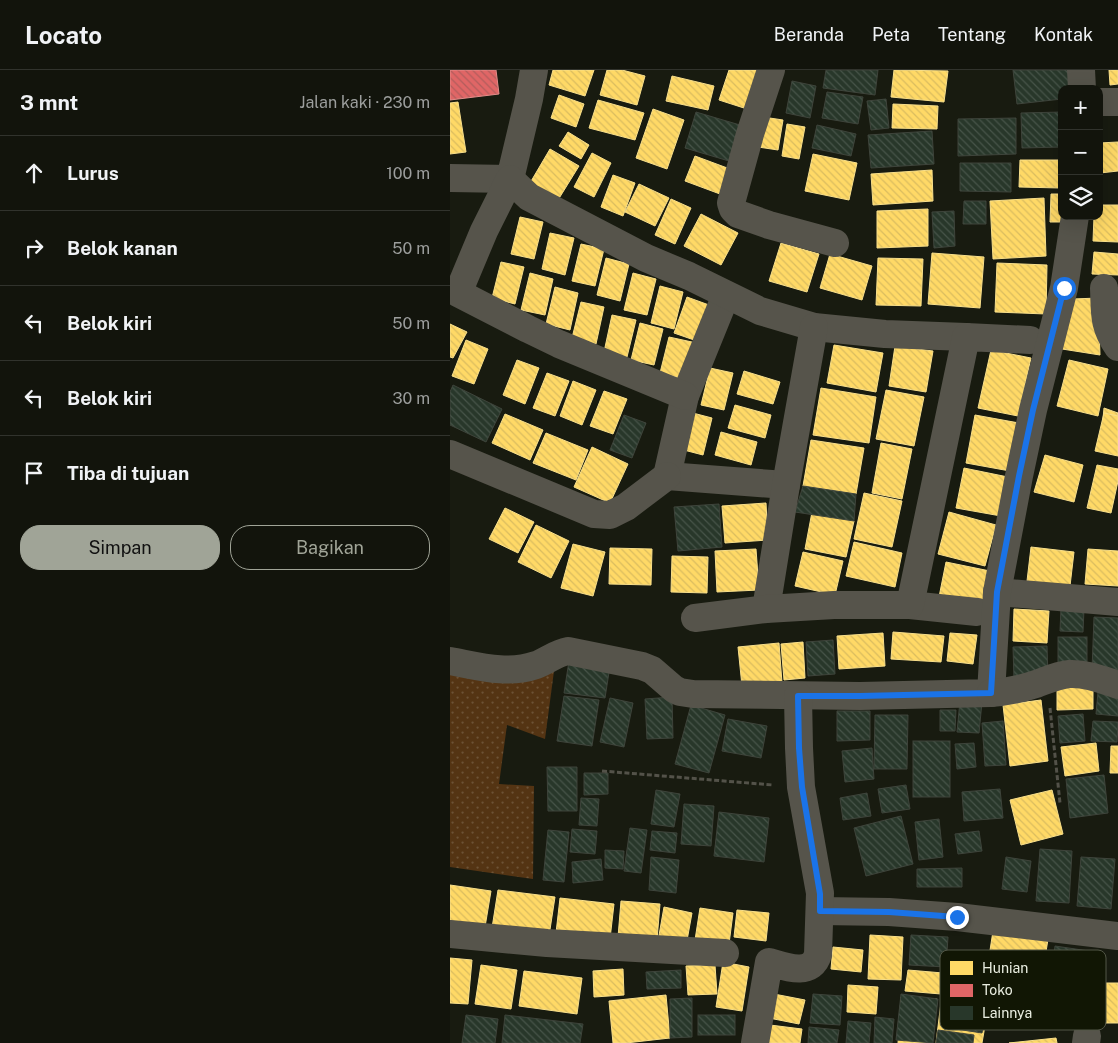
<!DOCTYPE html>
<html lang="id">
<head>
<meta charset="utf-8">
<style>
	:root { --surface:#12140c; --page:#1f211a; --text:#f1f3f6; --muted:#9c9e9d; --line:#31332d; --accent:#a0a497 }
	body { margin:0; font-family:"Public Sans",sans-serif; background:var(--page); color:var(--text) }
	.controls { position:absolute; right:15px; top:15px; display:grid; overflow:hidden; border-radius:10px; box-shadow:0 5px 20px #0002 }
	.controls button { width:45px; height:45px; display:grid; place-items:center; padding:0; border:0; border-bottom:1px solid var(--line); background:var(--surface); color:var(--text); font:25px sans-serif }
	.stop { position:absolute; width:15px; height:15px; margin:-11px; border:4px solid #1a73e8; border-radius:50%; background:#fff }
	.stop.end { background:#1a73e8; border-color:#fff; box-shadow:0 1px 5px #0008 }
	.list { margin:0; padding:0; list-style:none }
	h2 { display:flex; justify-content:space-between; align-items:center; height:65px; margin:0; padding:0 20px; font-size:21px }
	h2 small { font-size:16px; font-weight:400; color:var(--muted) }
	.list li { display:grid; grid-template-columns:32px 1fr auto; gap:15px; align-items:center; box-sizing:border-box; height:75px; padding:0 20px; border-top:1px solid var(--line) }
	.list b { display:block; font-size:19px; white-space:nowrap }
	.list em { font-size:16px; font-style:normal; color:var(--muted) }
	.actions { display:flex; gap:10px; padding:15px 20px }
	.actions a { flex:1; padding:11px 0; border:1px solid var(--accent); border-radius:20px; text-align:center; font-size:18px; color:var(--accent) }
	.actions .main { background:var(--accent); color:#111 }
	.icon { flex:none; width:28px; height:28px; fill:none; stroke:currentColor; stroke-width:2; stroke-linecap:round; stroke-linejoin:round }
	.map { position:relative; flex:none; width:668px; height:973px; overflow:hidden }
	header { display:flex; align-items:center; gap:30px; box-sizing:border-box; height:70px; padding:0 25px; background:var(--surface); border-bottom:1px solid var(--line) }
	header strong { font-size:24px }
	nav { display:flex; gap:28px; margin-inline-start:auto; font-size:18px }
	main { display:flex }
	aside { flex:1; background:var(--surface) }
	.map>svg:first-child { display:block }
</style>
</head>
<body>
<header>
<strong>Locato</strong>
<nav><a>Beranda</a><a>Peta</a><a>Tentang</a><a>Kontak</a></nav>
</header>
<main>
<aside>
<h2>3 mnt<small>Jalan kaki · 230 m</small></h2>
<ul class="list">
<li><svg class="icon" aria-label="ahead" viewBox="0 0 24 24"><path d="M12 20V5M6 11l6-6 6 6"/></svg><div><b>Lurus</b></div><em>100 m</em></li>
<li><svg class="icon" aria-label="right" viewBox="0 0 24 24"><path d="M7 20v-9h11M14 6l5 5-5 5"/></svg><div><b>Belok kanan</b></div><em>50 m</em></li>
<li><svg class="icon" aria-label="left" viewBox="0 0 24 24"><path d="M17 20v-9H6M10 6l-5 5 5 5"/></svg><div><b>Belok kiri</b></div><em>50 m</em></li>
<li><svg class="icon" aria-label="left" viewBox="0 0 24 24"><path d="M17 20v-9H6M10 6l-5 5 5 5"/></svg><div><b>Belok kiri</b></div><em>30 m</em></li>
<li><svg class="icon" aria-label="arrive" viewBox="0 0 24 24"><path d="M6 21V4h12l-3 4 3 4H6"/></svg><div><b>Tiba di tujuan</b></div></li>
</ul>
<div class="actions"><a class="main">Simpan</a><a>Bagikan</a></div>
</aside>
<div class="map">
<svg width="668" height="973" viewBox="0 0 668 973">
	<defs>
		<pattern id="grass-dots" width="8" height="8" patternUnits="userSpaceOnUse" patternTransform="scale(1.25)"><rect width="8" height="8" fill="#543413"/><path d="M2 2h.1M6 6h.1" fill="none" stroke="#6d5235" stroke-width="1.8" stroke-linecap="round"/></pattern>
		<pattern id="homes-back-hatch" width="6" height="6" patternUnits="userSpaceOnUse" patternTransform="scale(1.25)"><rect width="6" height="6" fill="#ffd966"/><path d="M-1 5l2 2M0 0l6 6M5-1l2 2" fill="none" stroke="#dabc5f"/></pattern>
		<pattern id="shops-back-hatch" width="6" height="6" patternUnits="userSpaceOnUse" patternTransform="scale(1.25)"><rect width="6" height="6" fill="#e06666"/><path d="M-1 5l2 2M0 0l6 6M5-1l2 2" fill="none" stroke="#b25d5c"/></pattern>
		<pattern id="building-back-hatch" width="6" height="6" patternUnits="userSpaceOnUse" patternTransform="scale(1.25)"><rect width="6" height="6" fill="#28372a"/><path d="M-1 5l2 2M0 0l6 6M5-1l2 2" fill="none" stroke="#475449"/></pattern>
	</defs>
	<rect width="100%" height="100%" fill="#181b10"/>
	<path fill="url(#grass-dots)" d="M0,596L104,601L95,669L57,655L49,714L84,716L83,809L0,797Z"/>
	<g fill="url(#homes-back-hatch)" stroke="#f8df8b">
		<path d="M103,0H144L135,26L99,15Z"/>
		<path d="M157,0H172L195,6L187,35L150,25Z"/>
		<path d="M279,0H310L297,39L269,30Z"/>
		<path d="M444,0L498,1L494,32L441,27Z"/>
		<path d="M659,0H668V14L660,15Z"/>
		<path d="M222,6L264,16L258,40L216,31Z"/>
		<path d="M109,25L134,34L126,57L101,48Z"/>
		<path d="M148,30L194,43L185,70L139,58Z"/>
		<path d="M8,32L16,82L0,84V33Z"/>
		<path d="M443,34L488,36L487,59L442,58Z"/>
		<path d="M203,39L234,50L217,99L186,88Z"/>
		<path d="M313,47L333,50L328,80L308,77Z"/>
		<path d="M337,54L355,57L349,89L332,86Z"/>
		<path d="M118,62L139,75L131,89L109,76Z"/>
		<path d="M668,72V101L650,103L649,73Z"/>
		<path d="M100,79L129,96L108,130L80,113Z"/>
		<path d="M142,83L161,93L144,127L124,117Z"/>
		<path d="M363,84L407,93L399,130L355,121Z"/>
		<path d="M245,86L280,99L270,124L235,111Z"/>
		<path d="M570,90H610V118L569,117Z"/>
		<path d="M482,100L483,131L423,135L421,104Z"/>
		<path d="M163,105L185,113L173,146L151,137Z"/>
		<path d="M189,114L219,128L205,156L175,142Z"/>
		<path d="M601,124H612V146L616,152H600Z"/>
		<path d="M594,128L596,186L543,189L540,131Z"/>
		<path d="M221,129L241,138L225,174L205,165Z"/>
		<path d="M649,135H668V172L643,171L644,146H649Z"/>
		<path d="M478,139V176L427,178V141Z"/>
		<path d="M251,144L288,163L271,195L234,176Z"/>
		<path d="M70,147L93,152L84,189L61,184Z"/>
		<path d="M100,163L124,168L115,205L92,199Z"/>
		<path d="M331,173L369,184L357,222L319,211Z"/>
		<path d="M131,174L154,179L145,216L122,211Z"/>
		<path d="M644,182L668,184V205L642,204Z"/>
		<path d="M482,183L534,187L530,238L478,234Z"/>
		<path d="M380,184L422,196L412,230L370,218Z"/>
		<path d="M156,188L179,194L170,231L147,225Z"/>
		<path d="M428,188L473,189L471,236L426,235Z"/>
		<path d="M51,192L74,197L65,234L42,228Z"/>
		<path d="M547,193L597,195L596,244L545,242Z"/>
		<path d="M80,203L103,209L95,245L71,240Z"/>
		<path d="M183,203L206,209L197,245L174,240Z"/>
		<path d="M210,216L233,222L224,259L201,253Z"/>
		<path d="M105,217L128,223L120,260L96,254Z"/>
		<path d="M237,227L259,235L247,271L224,263Z"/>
		<path d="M648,228L650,285L612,279L623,229Z"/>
		<path d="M131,232L154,237L146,274L122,268Z"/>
		<path d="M162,245L186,250L177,287L154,282Z"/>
		<path d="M190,253L213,259L204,295L181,290Z"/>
		<path d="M0,254L17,262L3,288L0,287Z"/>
		<path d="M219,267L242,272L234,309L210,303Z"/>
		<path d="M16,270L38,279L24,314L2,306Z"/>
		<path d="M384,275L433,283L426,322L377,313Z"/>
		<path d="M445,276L483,281L476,322L439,316Z"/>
		<path d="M541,280L581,288L568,346L528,338Z"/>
		<path d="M67,290L89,298L75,334L53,325Z"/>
		<path d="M619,290L658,299L648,346L607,336Z"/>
		<path d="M260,298L283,303L274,340L251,335Z"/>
		<path d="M294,301L330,312L323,334L287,324Z"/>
		<path d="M97,303L119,311L105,346L83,338Z"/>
		<path d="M123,311L146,320L132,355L110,346Z"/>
		<path d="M371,318L426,327L419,373L363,365Z"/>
		<path d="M436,320L474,327L464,376L426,369Z"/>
		<path d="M154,321L177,329L163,364L140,356Z"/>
		<path d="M285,335L321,345L315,368L278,358Z"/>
		<path d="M654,338L668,343V384L650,380Z"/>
		<path d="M239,342L262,348L253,385L230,379Z"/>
		<path d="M654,343L668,346V386L645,381Z"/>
		<path d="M55,344L93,360L80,390L42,373Z"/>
		<path d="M525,345L569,353L560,401L516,393Z"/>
		<path d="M271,362L307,372L301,395L265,385Z"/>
		<path d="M96,363L138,380L126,410L83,393Z"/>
		<path d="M361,370L414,378L406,424L353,416Z"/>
		<path d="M431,373L462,379L452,429L422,423Z"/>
		<path d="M142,377L178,394L160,433L124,417Z"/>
		<path d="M595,385L633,395L624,432L584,422Z"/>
		<path d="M647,395L668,399V411L661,443L637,438Z"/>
		<path d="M514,398L558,407L551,446L506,438Z"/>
		<path d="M414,423L452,431L442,477L404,469Z"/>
		<path d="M316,433L318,470L275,473L272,436Z"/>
		<path d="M55,438L84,452L68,483L39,469Z"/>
		<path d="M362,442L404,451L396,487L355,479Z"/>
		<path d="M499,442L546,455L535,496L488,484Z"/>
		<path d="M86,455L119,471L101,508L68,492Z"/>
		<path d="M404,472L452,483L445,517L396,506Z"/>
		<path d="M123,474L155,482L143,526L111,518Z"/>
		<path d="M581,477L624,482L620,516L577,511Z"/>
		<path d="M160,478L202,479L201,515L159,514Z"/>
		<path d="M306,479L309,520L267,522L265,481Z"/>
		<path d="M638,479L668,481V516L635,514Z"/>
		<path d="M353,482L393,491L385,525L345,516Z"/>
		<path d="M222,486L258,487L257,523L221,522Z"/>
		<path d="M496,492L540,501L533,535L489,527Z"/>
		<path d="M564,539L599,541L597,573L563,571Z"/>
		<path d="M443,562L494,566L491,592L441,589Z"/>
		<path d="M433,563L435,596L389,599L387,566Z"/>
		<path d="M500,563L527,565L523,594L497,591Z"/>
		<path d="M353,572L355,608L334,610L331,574Z"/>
		<path d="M329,573L332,613L292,616L288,577Z"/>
		<path d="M643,613V639L607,640V614Z"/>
		<path d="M591,630L598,691L560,696L553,635Z"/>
		<path d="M646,673L649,701L615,706L611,677Z"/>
		<path d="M661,676H668V703H660Z"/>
		<path d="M602,720L613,764L571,775L560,730Z"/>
		<path d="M0,815L41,821L35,857L0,852Z"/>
		<path d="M48,820L105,827L99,866L42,858Z"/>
		<path d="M110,828L164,834L160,869L106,863Z"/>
		<path d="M171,831L210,834L207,870L168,867Z"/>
		<path d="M214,837L242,843L236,876L208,871Z"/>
		<path d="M250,838L283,843L279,874L245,870Z"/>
		<path d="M287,840L319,843L316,871L284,867Z"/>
		<path d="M543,861L598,869L591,914L536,906Z"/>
		<path d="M420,865L453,867L451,910L418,909Z"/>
		<path d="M383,877L413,880L411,902L381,899Z"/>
		<path d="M0,888L22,890L18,934L0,933Z"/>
		<path d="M273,892L299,897L292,941L266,937Z"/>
		<path d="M31,895L67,900L61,939L25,934Z"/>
		<path d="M265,895L267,924L238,925L236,896Z"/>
		<path d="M173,899L174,925L144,927L143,901Z"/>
		<path d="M458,900L493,903L491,924L455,921Z"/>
		<path d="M74,901L132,908L127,944L69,936Z"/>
		<path d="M644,913H668V953H645Z"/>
		<path d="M398,915L428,917L426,944L397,942Z"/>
		<path d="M493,916L540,927L532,973H486Z"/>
		<path d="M324,924L355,930L349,954L319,948Z"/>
		<path d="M216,925L220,968L176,973H163L159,931Z"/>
		<path d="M451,927L487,929L477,973H448Z"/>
		<path d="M320,955L352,959L350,973H318Z"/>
		<path d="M606,968L607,973H559Z"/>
	</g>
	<path fill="url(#shops-back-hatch)" stroke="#e38e8b" d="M0,0H46L49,24L0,30Z"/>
	<g fill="url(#building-back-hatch)" stroke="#3e443b">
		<path d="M376,0H428L425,25L373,18Z"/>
		<path d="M563,0H621L623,19H612V29L567,34Z"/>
		<path d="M342,11L366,16L360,48L336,43Z"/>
		<path d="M377,22L413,27L408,54L372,48Z"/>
		<path d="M436,29L439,58L421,60L417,31Z"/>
		<path d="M246,42L290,55L279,91L235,78Z"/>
		<path d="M612,42V77L572,78L571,43Z"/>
		<path d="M566,48V84L508,86V49Z"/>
		<path d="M367,55L406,64L401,86L362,78Z"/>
		<path d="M482,61L484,94L421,98L418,65Z"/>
		<path d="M510,93H561V122L510,121Z"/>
		<path d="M514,131H536V154H513Z"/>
		<path d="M504,141L505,176L484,178L482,142Z"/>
		<path d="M3,315L52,339L36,372L0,355V322Z"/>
		<path d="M174,345L196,353L182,388L160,380Z"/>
		<path d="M353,416L406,424L404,451L345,442Z"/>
		<path d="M269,434L272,477L228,481L224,437Z"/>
		<path d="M611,538L634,539L633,562L610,561Z"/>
		<path d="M644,547L668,548V600H642Z"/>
		<rect x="608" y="567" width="29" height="34"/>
		<path d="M383,570L385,604L358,606L356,572Z"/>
		<path d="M597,576L598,608L564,609L563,577Z"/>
		<path d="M119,591L160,596L155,628L114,623Z"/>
		<path d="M648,622L668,624V646L646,644Z"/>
		<path d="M114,626L149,630L142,676L107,671Z"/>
		<path d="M222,627L223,668L197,669L195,629Z"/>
		<path d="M160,628L183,633L174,677L150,672Z"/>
		<path d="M510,631L532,632L529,663L507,662Z"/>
		<path d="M241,635L275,645L259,703L225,694Z"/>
		<path d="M490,640H506L505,661H490Z"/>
		<path d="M387,641H420V670L387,671Z"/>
		<path d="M633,644L635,671L610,673L608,646Z"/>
		<path d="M425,645H458L457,699H424Z"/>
		<path d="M278,649L317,656L311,688L272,681Z"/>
		<path d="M553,651L556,695L535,696L532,653Z"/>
		<path d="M643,651L668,652L667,672L641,671Z"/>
		<rect x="463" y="671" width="37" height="56"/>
		<path d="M524,673L526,697L507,699L505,674Z"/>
		<path d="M422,678L424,709L395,712L392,681Z"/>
		<path d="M97,697H127V741H98Z"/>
		<path d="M134,703H158V724L134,725Z"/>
		<path d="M654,705L658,743L620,748L616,709Z"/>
		<path d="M456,715L460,739L432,743L428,719Z"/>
		<path d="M550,719L553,748L514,751L512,722Z"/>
		<path d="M206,720L230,724L224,757L201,754Z"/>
		<path d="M417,723L421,746L393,750L390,728Z"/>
		<path d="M131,728L149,729L147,756L129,755Z"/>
		<path d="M234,734L264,736L261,776L231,774Z"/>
		<path d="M269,742L319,748L314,792L264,786Z"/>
		<path d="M451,746L463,794L416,806L404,758Z"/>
		<path d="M489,749L493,787L469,790L465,752Z"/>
		<path d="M180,758L197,760L191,803L174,801Z"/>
		<path d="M122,759L147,761L145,784L120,782Z"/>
		<path d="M98,760L119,762L114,812L93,810Z"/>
		<path d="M202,761L227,763L225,783L200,780Z"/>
		<path d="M529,761L532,781L508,784L505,764Z"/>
		<path d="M590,779L622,781L619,833L586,831Z"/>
		<path d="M155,780L174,781L173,799L155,798Z"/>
		<path d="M201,787L229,790L226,823L199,820Z"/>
		<path d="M556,787L581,791L577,822L552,819Z"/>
		<path d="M631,787L665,789L661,839L627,836Z"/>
		<path d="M151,789L153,810L123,813L122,792Z"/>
		<path d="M512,798V817H467V799Z"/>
		<path d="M461,865L498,867L496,897L459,895Z"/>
		<path d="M605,876L639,881L635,912L601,908Z"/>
		<path d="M231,900V918L197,919L196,902Z"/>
		<path d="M363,924L392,926L390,955L360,953Z"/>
		<path d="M451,924L488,929L483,973L446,970Z"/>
		<path d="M242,928V967L220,968V929Z"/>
		<path d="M496,940L535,947L532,963L493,957Z"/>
		<path d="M16,945L48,949L45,973H12Z"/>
		<path d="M55,945L133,954L130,973H52Z"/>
		<rect x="248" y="945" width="37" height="20"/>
		<path d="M425,947L444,949L442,973H424Z"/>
		<path d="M398,951L421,953L419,973H396Z"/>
		<path d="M359,957L389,960L387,973H358Z"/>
		<path d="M488,960L524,965L523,973H486Z"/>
	</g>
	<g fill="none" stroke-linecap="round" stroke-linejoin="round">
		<g stroke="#535249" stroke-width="3" stroke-dasharray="5 2.5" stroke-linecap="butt">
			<path d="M600,638L610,733"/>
			<path d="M152,701L323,715"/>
		</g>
		<g stroke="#56544b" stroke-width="28">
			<path d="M321,0L300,64L281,133L283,139L288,144L319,155L385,173"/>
			<path d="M631,0L632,19"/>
			<path d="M649,32H668"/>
			<path d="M0,108L60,109L79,29L84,0"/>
			<path d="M654,218C655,243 653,256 668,277"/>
			<path d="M276,225L235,326L217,406L336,415"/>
			<path d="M235,326L109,274L78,259L8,223L34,161L60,109L79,127L196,188L239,206L310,241L364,257L435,264L516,267"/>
			<path d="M0,384L144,444L160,445L176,437L217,406"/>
			<path d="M547,522L668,532"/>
			<path d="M460,535L527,542"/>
			<path d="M316,539L336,415L364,257"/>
			<path d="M245,548L316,539L384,535H460L516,267L580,270"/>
			<path d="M0,591C28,596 58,605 86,595C97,591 106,583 118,581L192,596L202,600L224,619L230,622L243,624L410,626L541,623L547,522L569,406L583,340L614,218L625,146"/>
			<path d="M541,623C556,622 571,619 586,614C597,610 608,605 619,604C636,603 653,610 668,615"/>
			<path d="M370,841L439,842L507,847L668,866"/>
			<path d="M0,864L97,873L275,883"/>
			<path d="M305,973L319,892C336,897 362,907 368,884L370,823L351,717L349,678L348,626"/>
			<path d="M636,973L637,966"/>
		</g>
	</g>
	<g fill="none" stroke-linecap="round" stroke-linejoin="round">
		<path stroke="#1a73e8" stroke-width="6" d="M507,847L439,842L370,841V824L352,717L349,678L348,626H410L541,623L547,522L569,406L583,340L614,218"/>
	</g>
	<rect x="490" y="880" width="166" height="80" rx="8" fill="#111604" stroke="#525646" stroke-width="1"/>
	<rect x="500" y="891" width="23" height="14" fill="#ffd966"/>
	<rect x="500" y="914" width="23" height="13" fill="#e06666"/>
	<rect x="500" y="936" width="23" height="14" fill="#28372a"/>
	<g font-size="14" fill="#e9ede0">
		<text x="532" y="903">Hunian</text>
		<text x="532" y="925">Toko</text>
		<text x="532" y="948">Lainnya</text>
	</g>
</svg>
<div class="controls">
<button>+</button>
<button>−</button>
<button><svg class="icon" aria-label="layers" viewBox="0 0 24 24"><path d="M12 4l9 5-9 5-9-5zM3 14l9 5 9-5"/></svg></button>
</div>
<div class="stop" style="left:614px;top:218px"></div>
<div class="stop end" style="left:507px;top:847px"></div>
</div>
</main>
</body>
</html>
